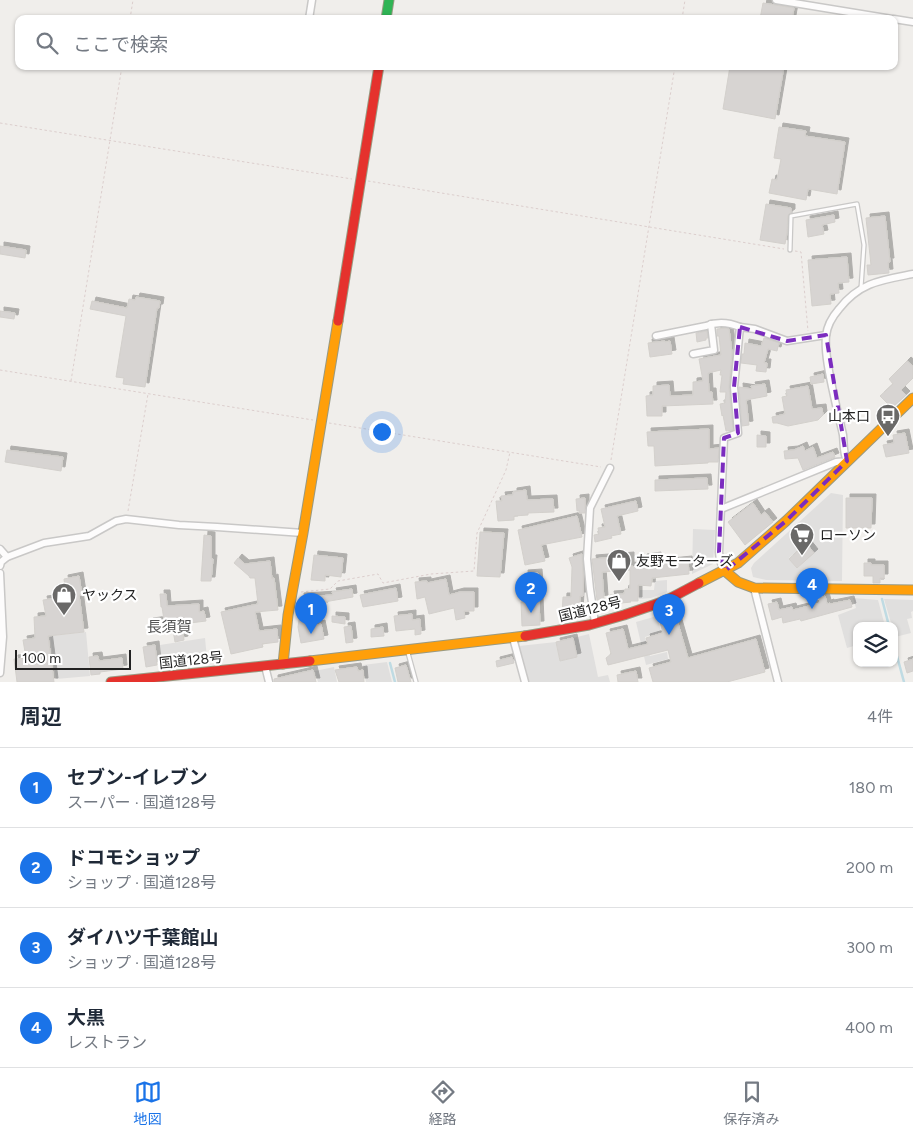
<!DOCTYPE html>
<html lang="ja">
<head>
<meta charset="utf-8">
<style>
	:root { --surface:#fff; --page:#f6f6f7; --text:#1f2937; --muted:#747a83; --line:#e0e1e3; --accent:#1a73e8 }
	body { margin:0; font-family:Figtree,"Noto Sans JP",sans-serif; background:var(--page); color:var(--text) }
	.controls { position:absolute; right:15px; bottom:15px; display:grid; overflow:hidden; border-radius:10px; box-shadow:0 1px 4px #0004 }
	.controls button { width:45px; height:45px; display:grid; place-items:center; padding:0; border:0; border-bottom:1px solid var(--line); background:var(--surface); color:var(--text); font:25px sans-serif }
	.scale { position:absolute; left:15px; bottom:12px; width:116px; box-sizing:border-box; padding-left:5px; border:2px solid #222; border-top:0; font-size:14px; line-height:18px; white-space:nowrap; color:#222; -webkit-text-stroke:4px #fff; paint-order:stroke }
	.you { position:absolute; left:381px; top:431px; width:18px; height:18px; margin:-12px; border:4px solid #fff; border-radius:50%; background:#1a73e8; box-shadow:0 0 0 8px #1a73e833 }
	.badge { display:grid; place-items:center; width:32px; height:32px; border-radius:50%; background:var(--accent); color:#fff; font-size:16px; font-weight:700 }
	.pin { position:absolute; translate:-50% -41px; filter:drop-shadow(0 1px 2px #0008) }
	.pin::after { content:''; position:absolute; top:26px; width:18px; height:15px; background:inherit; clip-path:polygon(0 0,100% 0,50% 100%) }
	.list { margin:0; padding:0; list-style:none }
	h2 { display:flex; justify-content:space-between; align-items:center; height:65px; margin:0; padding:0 20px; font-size:21px }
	h2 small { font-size:16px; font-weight:400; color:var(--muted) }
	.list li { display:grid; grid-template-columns:32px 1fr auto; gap:15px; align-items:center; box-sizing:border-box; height:80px; padding:0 20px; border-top:1px solid var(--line) }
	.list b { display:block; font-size:19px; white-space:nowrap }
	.list p { margin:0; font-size:16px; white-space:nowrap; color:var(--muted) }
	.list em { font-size:16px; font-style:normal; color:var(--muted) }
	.icon { flex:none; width:28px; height:28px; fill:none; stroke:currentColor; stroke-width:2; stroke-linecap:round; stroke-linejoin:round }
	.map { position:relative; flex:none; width:913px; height:682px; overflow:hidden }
	.search { position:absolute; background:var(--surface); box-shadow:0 1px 4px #0004; left:15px; right:15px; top:15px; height:55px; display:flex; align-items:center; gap:12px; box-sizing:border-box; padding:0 18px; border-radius:10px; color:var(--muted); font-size:19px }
	.sheet { height:385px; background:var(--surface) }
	nav { display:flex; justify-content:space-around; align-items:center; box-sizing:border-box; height:70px; border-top:1px solid var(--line); background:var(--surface); font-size:14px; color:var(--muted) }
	nav a { display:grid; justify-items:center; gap:2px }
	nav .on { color:var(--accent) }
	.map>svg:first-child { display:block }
</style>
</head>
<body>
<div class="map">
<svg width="913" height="682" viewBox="0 0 913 682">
	<defs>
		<filter id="shadow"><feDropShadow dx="4" dy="-4" stdDeviation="0" flood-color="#0004"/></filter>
	</defs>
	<rect width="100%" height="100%" fill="#f0eeeb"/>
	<g fill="#e0dfde" fill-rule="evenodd">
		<path d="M831,493L843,495L842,581L766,580L753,577L751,568L754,563ZM806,543L814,553L797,568L789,558Z"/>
		<path d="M693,529L715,530L713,564L692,574Z"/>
		<path d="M667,580V592L651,598L639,599L640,590H654L655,581Z"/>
		<path d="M853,598L878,600L885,626H857V645L847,648L838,615L856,608Z"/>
		<path d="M884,599L913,600V611L911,612L912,618L907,619L911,633L895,637L894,626H892Z"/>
		<path d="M657,616L661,632L645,637L650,656L667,652L668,659L646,665L636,622Z"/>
		<path d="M86,632L90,676L56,679L50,636Z"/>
		<path d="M589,634L598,677L608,675L610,682H528L519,646L556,642L560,661L577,657L573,638Z"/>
		<path d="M205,638L207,659L160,667V645Z"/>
		<path d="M387,662L392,682H366L363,665Z"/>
		<path d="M334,667L337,682H318L315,671Z"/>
	</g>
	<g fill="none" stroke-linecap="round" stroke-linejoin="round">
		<g stroke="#bfdbe3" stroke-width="2.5">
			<path d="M882,599L889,626"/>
			<path d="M894,645L904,682"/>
			<path d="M390,663L395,682"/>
		</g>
	</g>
	<g fill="#d7d4d2" stroke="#d3d0cc" filter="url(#shadow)">
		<path d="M763,3L794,8L792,19H760Z"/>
		<path d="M730,66H784L775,119L723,109Z"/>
		<path d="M779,127L806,131L805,136L845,142L837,194L808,189L806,200L769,193L772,179L777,180L781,159L774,158Z"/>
		<path d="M766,204L791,208V213L788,215L787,233L785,244L760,240Z"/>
		<path d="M834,215L835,222L822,225L824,234L808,237L806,220Z"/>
		<path d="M885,216L890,262H888L889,273L868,275L867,265H871L866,218Z"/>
		<path d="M0,246L26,250L25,258L0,254Z"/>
		<path d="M847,257L849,282L838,283L839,293L830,294L831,304L812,306L808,260Z"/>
		<path d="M136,297L160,301L159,308H157L145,387L123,384L124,378L116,377L126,316L90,309L92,301L127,308L129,299L135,300Z"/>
		<path d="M0,311L15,313L14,319L0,317Z"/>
		<path d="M725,328L729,329L732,353L729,387L733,430L726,431L723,415L722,416L720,404L725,403L726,392H720L722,375H720L721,370L708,373L709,392H712L713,404L662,406V416H647L646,396L653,395V386L669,385L670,396L693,395V382L703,381L699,359L721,355L719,336H717V329Z"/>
		<path d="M707,331L708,338H706V340L697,342L696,333Z"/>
		<path d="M764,338L779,343L777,351L768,349L764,363H767L766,372L756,371L757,365L741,363L742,354H744L745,343L761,346Z"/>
		<path d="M665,341V342L670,341L672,354L650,357L648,343Z"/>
		<path d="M907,361L913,366V378L901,390L906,395L892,408L880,396L893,384L889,379Z"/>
		<path d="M823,374L824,382L811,384L810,377Z"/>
		<path d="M765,384L767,396L746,400L749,425L742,426L739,387L752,389L751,386Z"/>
		<path d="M808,386L812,409L822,408L823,415L818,420L788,426L777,423H773L772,417L785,414L782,397L787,396L786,390Z"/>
		<path d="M709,429V449L719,448L718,462H708V463L655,466L654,446H648L647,432Z"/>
		<path d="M905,433L909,453L886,457L883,445L894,443L893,435Z"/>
		<path d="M757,435L766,436V447H757Z"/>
		<path d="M803,446L805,451L813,447L817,458L833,452L835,457L803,470L798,458L785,459L784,451L794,450Z"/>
		<path d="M7,450L63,457L61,471L5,462Z"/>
		<path d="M707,478L708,489L655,491V480Z"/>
		<path d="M526,490L527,500L553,499L554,512L528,513V515L514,516V520L498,521L496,501H502L501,496L513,495V492Z"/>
		<path d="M585,498V513H579V510L577,511L576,499Z"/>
		<path d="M846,498H872L871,528H846Z"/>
		<path d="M636,501L638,511L617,516L621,534L611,536L612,538L595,542L594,535L599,534L598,528L605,527L601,509Z"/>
		<path d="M753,503L761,515L765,512L773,522L745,545L728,522Z"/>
		<path d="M577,516L582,537L541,545L545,561L525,565L518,530Z"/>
		<path d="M480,532L504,533L500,577L477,576Z"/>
		<path d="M204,535L211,536V559H213L211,581H201Z"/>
		<path d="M806,543L814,553L797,568L789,559Z"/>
		<path d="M582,554L583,574V596H580L579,615L562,614L563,597H571L572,567L569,558Z"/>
		<path d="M314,555L343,558L341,577L325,575V581L311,580Z"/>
		<path d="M630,556V566L644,568L643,558L657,556L658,563L688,560L689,574L652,578L651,586L638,585V601H630L631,602L612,604L610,595L624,594L625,589H630V570L602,572L604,599L597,600L592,559Z"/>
		<path d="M238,558L245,564L270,561L272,579L274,578L278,610L255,612L259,631L277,629L278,642L262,644L263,647L231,654L221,612L258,604L255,578H250L249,576L234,563Z"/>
		<path d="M864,563H871V565H884V578H880V583H873V576H864Z"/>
		<path d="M538,573L539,586L525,587L524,574Z"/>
		<path d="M79,576L82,595H79L84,632L48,636L54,682H17L14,659L26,658L23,640L35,638L34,617L46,616L43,600L66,597L64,579Z"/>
		<path d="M446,579L449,595L460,592H474V611H464L465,618L456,620L454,608L429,614L425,597L417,599L415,582L427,581V583Z"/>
		<path d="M396,588L398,601L363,607L360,595Z"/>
		<path d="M352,589L353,597L324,602V606H315L313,626L321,624L324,639L301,643L298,627L301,606L300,597L333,595L332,592Z"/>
		<path d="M160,594H166L167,606L199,604V612L204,611L206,621L182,624L184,640L175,642L173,630L150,633L149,622L164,620L162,607H161Z"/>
		<path d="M825,596L827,604L830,603V604L850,600L852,607L801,621L800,619L783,623L782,617L772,620L768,604L777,602L779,610L792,607L793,610L820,603L819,598Z"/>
		<path d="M539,601L540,625L522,626L521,602Z"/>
		<path d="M675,613L688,658L756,639L765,672L727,682H653L649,668L671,662L668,650L608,665L606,658L611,654L606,633L623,629L628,649L648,644L646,638L663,633L659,618Z"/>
		<path d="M412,614V620L420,619L421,634L415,635V629L396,631L394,616Z"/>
		<path d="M332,616L345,617V624L332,622Z"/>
		<path d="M351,626L353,642L346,643L344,627Z"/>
		<path d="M383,627L384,636L371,637V629Z"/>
		<path d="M573,638L577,657L560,661L556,642Z"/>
		<path d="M155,645L157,665L146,667L143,647Z"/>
		<path d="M98,656L99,661L122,658L123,669L100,672V674L91,675L89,657Z"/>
		<path d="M512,657L514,663L497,667L496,661Z"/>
		<path d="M913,659V671L907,673L904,662Z"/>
		<path d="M406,665L411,682H398L395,668Z"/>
		<path d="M357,667L358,671L363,670L364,682H339L335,670Z"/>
		<path d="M313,670L316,682H274V679Z"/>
		<path d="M636,671L638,682H618L617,675Z"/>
	</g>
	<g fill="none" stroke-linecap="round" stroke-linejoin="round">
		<defs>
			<g id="lane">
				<path d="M790,250L791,216L857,204L864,245L861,288"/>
				<path d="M408,653L416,682"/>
			</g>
			<g id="street">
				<path d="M776,0L892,19"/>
				<path d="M309,19L312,0"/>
				<path d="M894,19L913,22"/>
				<path d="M656,336L706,326C718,321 728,322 740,327"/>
				<path d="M693,354L714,350L711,324"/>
				<path d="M721,509L836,462L847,461C843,453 844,444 843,435C841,425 838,415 836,405C832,386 824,355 826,336C827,326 832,317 839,309C860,282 882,280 913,274"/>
				<path d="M0,549L7,557"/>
				<path d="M0,566L1,562L7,557L44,543L89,536L116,521L126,519L179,525L217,527L303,533"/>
				<path d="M725,571L720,561L719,552L724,438L738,433L734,387L740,327L755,329L787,341L826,335"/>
				<path d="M0,573L3,637L0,673"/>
				<path d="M754,588L778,682"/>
				<path d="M595,623L590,589L587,559L590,508L610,468"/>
				<path d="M513,638L525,682"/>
				<path d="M265,666L269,682"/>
			</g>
			<path id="fast" d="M386,19L389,0"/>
			<g id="slow">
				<path d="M725,571L738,582L754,588L913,590"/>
				<path d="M699,583L738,563L786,521L913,398"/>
				<path d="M310,661L525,636"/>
				<path d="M283,664L288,615L303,533L338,321"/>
			</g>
			<g id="jam">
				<path d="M338,321L379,66"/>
				<path d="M525,636L589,625L624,615L665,601L699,583"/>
				<path d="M111,682L310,661"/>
			</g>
		</defs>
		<use href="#lane" stroke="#c9c8c7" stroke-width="5.5"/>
		<use href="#street" stroke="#c9c8c7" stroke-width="9"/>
		<use href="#fast" stroke="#999a82" stroke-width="11"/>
		<use href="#slow" stroke="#999a82" stroke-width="11"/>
		<use href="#jam" stroke="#999a82" stroke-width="11"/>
		<g stroke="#dccecd" stroke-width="1" stroke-dasharray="2.5 2.5" stroke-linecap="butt">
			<path d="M130,19L133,0"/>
			<path d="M682,19L685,0"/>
			<path d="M0,123L352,179"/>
			<path d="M368,181L784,249"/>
			<path d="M795,251L801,252L808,331"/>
			<path d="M0,370L313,420"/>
			<path d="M71,381L122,66"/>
			<path d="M329,423L601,467"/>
			<path d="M611,460L675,66"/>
			<path d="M128,511L148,394"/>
			<path d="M301,592L330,589L338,581L378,574L383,583L431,574L474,571L477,533L506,470L510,452"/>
		</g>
		<use href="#lane" stroke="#fdfcfc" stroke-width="3"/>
		<use href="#street" stroke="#fdfcfc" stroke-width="6"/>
		<use href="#fast" stroke="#30b455" stroke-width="9"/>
		<use href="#slow" stroke="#ff9f0a" stroke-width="9"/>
		<use href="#jam" stroke="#e5322d" stroke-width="9"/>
	</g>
	<path fill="none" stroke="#7b2cbf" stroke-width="4" stroke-dasharray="10 6" stroke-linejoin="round" d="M740,327L787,341L826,335L847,461L786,521L725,571L719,552L724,438L738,433L734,387Z"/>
	<defs>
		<symbol id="bus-pin" viewBox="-11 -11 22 30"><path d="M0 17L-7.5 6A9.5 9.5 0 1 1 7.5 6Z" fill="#6a6968" stroke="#fff"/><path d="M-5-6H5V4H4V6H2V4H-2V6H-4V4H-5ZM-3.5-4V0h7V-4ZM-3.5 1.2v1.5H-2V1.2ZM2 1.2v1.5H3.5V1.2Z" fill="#fff"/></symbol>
		<symbol id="supermarket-pin" viewBox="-11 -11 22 30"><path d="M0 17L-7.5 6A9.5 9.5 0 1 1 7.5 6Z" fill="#6a6968" stroke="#fff"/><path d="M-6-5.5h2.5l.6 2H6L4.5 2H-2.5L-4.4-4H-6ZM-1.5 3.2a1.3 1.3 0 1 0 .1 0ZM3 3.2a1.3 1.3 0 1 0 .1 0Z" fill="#fff"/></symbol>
		<symbol id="shop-pin" viewBox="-11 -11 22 30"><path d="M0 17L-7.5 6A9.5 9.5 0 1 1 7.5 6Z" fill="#6a6968" stroke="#fff"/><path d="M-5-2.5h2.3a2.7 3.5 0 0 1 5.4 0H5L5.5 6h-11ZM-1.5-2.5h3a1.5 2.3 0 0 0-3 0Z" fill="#fff"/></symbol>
	</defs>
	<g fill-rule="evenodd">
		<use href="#bus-pin" x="874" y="402" width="28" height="38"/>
		<use href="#supermarket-pin" x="788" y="521" width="28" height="38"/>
		<use href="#shop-pin" x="605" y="547" width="28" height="38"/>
		<use href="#shop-pin" x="50" y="581" width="28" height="38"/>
	</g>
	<g text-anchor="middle" stroke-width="4.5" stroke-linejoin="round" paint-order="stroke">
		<g font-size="14" fill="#222" stroke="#fff" text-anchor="start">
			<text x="870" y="421" text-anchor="end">山本口</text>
			<text x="820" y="540">ローソン</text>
			<text x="636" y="566">友野モーターズ</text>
			<text x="82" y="600">ヤックス</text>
		</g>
		<g font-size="14" fill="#222" stroke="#fff">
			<text transform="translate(590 609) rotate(-14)" y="5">国道128号</text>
			<text transform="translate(191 660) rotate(-6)" y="5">国道128号</text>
		</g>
		<g font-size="15" fill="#555" stroke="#fff">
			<text x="169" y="632">長須賀</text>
		</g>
	</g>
</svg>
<div class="controls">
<button><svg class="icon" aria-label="layers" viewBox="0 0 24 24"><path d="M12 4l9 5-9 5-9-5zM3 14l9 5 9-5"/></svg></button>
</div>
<div class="scale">100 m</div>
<div class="you"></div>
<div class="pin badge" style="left:311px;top:634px">1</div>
<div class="pin badge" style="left:531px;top:613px">2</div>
<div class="pin badge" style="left:669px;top:635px">3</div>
<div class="pin badge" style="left:812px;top:609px">4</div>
<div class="search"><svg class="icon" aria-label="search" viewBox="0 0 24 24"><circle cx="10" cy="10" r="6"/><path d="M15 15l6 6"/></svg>ここで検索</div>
</div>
<section class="sheet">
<h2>周辺<small>4件</small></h2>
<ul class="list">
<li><span class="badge">1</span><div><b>セブン-イレブン</b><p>スーパー · 国道128号</p></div><em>180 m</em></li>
<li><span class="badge">2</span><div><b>ドコモショップ</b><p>ショップ · 国道128号</p></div><em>200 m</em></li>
<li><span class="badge">3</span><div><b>ダイハツ千葉館山</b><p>ショップ · 国道128号</p></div><em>300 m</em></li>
<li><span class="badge">4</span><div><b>大黒</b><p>レストラン</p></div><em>400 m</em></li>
</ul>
</section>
<nav>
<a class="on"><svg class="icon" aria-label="map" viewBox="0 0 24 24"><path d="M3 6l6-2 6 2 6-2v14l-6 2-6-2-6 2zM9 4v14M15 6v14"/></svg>地図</a>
<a><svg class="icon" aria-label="directions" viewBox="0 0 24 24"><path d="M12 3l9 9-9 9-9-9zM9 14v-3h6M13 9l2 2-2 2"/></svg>経路</a>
<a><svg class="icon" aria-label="saved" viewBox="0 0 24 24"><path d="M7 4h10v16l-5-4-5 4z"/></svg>保存済み</a>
</nav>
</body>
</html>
